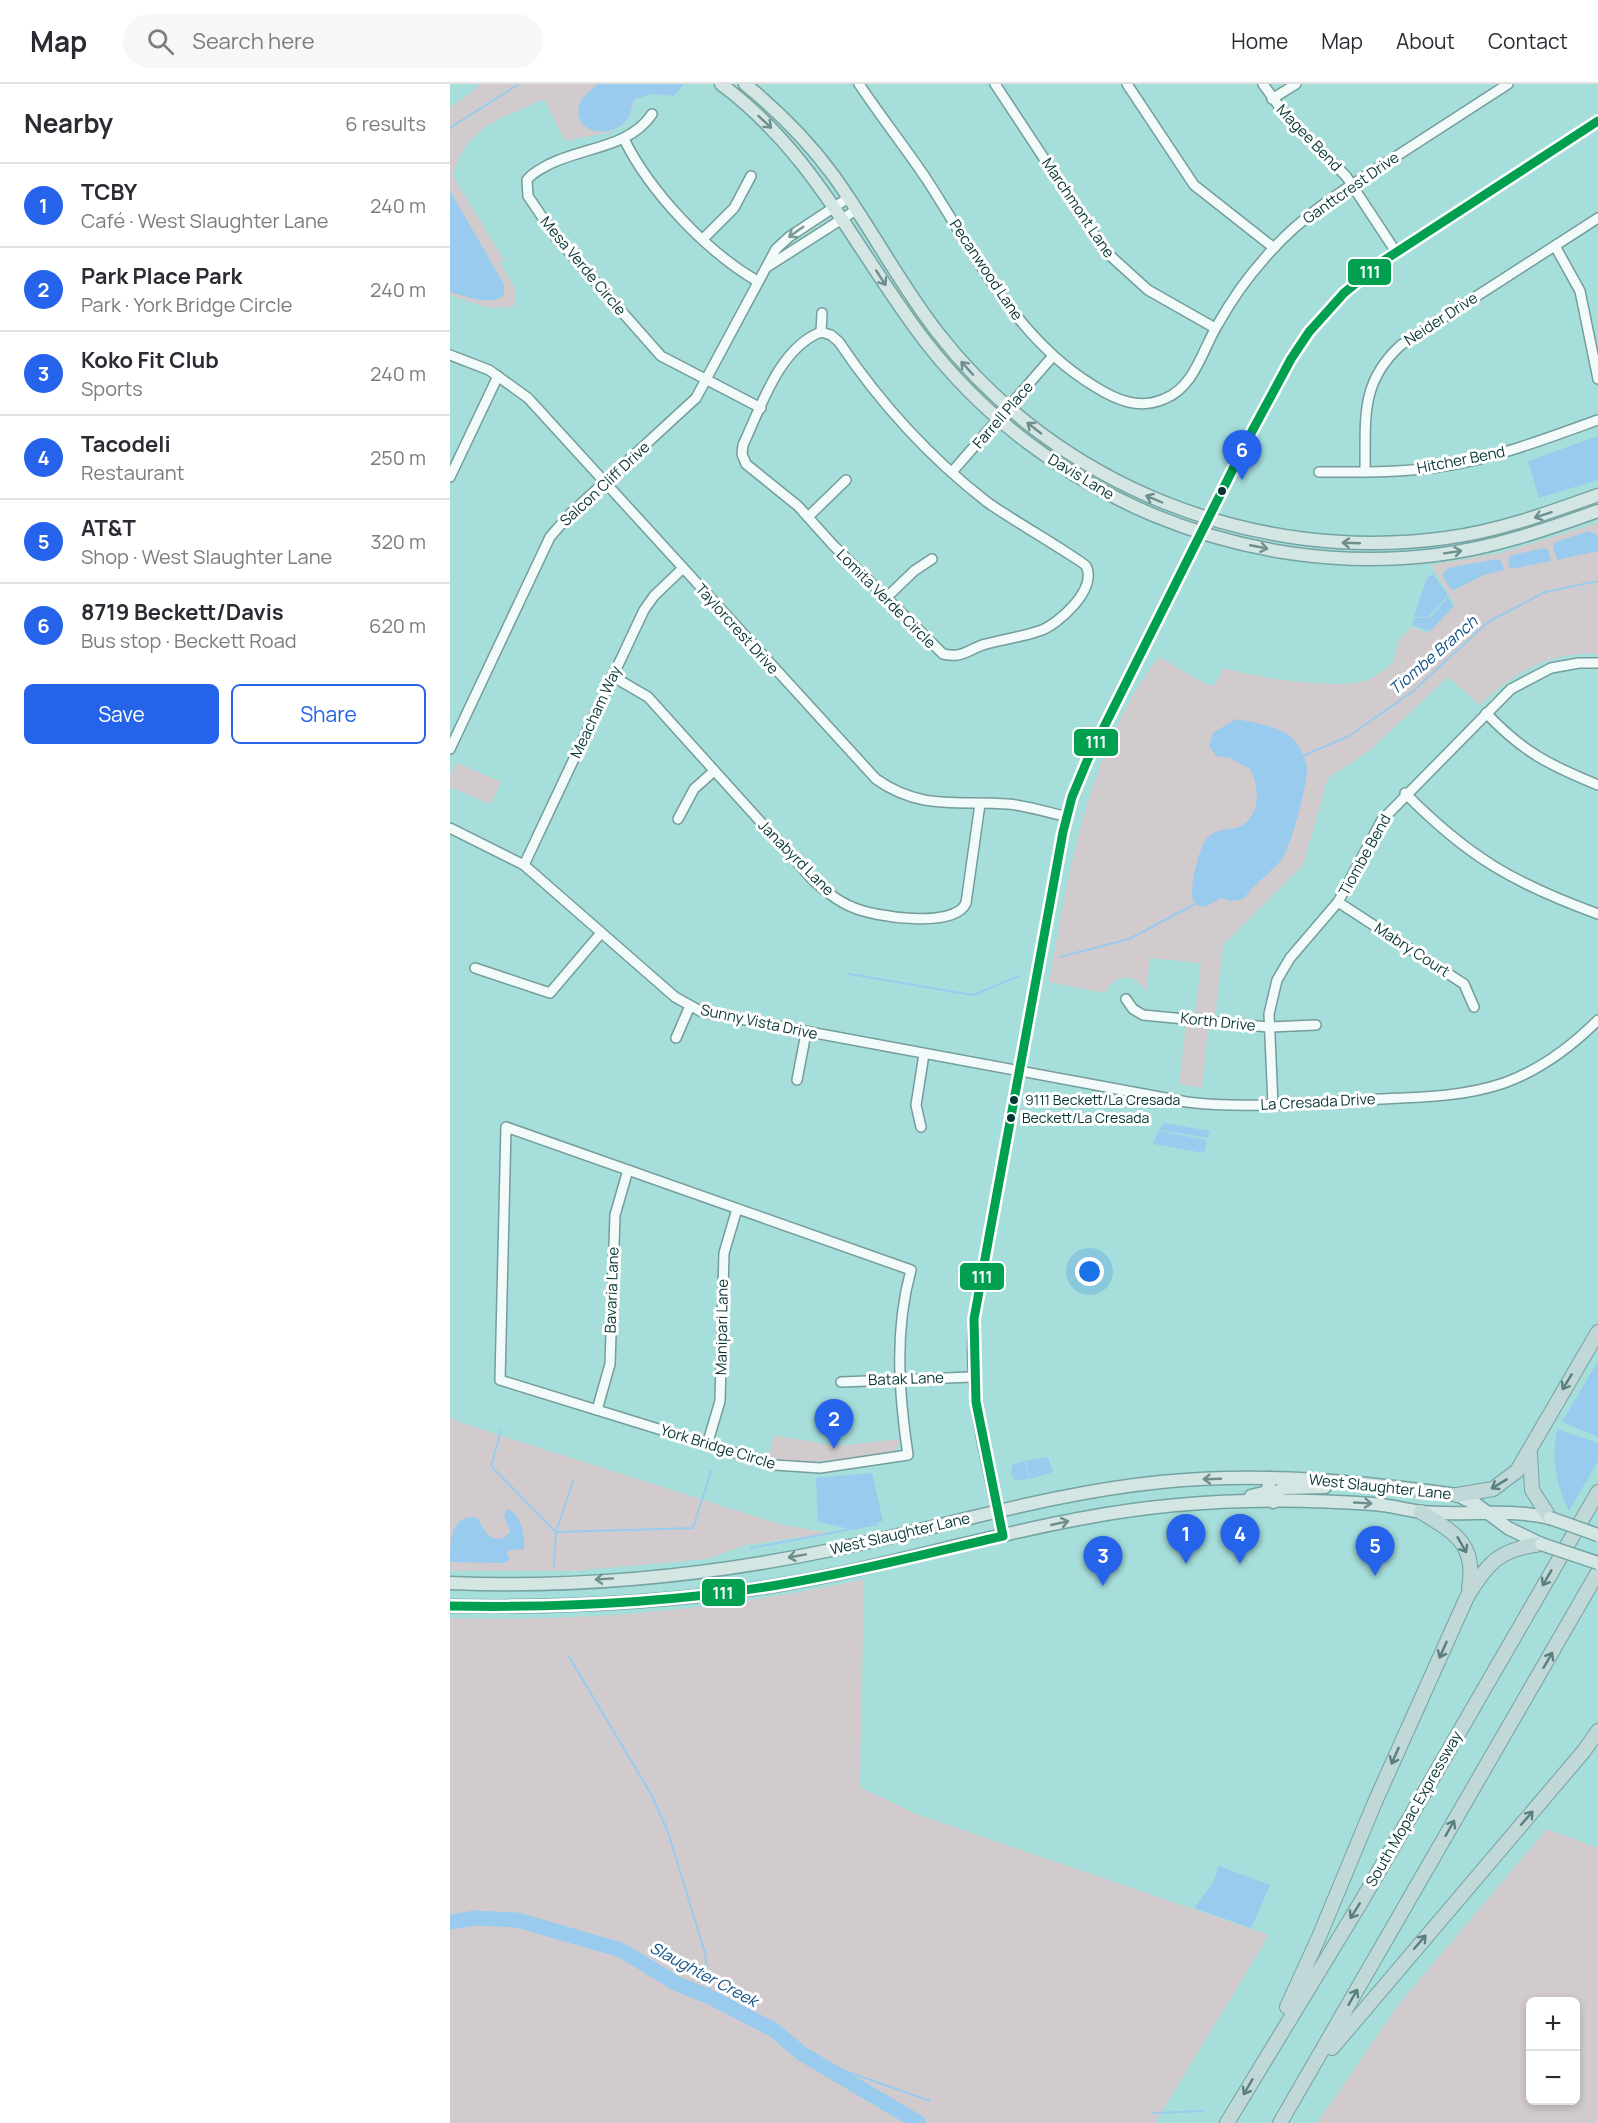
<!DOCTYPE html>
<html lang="en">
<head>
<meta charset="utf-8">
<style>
	:root { --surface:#fff; --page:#f7f7f7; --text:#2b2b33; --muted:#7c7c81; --line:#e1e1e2; --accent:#2563eb }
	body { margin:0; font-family:Manrope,sans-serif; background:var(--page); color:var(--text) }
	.controls { position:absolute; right:18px; bottom:18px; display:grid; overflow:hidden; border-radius:9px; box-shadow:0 3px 9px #0003 }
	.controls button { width:54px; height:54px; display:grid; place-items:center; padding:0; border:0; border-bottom:2px solid var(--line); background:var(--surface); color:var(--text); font:30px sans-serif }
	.you { position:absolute; left:640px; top:1188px; width:21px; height:21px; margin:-15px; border:4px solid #fff; border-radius:50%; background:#1a73e8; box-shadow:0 0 0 9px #1a73e833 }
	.badge { display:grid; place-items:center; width:39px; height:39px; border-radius:50%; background:var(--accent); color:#fff; font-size:20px; font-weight:700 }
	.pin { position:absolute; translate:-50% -50px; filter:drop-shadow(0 2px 3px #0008) }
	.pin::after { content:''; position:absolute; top:32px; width:21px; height:18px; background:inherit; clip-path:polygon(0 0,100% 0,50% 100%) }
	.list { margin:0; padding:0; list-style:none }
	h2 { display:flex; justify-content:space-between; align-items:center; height:78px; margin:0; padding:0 24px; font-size:26px }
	h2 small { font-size:20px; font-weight:400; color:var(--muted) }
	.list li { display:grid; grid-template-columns:39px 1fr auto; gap:18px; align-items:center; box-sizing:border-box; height:84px; padding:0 24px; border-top:2px solid var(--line) }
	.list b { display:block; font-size:22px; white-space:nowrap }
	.list p { margin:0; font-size:20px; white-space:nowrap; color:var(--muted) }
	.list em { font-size:20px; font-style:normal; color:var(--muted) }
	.actions { display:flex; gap:12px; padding:18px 24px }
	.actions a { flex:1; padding:14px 0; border:2px solid var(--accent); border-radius:9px; text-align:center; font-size:21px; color:var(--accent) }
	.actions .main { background:var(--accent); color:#fff }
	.icon { flex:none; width:33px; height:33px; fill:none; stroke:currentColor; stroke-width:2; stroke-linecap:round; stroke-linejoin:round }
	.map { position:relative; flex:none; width:1148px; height:2039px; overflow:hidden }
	header { display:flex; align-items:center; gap:36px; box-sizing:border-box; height:84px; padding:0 30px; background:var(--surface); border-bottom:2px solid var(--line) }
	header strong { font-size:28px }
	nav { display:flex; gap:33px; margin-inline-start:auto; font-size:21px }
	.search { width:420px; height:54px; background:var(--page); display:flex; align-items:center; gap:15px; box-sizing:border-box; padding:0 21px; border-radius:33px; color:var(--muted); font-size:22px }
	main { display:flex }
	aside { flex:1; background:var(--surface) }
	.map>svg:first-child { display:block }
</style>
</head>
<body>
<header>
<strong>Map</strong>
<div class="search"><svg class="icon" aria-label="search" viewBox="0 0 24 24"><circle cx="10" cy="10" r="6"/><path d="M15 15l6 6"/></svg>Search here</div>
<nav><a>Home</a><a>Map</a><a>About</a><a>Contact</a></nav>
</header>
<main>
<aside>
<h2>Nearby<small>6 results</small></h2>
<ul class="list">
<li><span class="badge">1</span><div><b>TCBY</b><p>Café · West Slaughter Lane</p></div><em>240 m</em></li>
<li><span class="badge">2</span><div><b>Park Place Park</b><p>Park · York Bridge Circle</p></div><em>240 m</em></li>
<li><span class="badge">3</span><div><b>Koko Fit Club</b><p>Sports</p></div><em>240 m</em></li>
<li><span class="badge">4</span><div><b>Tacodeli</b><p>Restaurant</p></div><em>250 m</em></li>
<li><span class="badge">5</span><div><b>AT&amp;T</b><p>Shop · West Slaughter Lane</p></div><em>320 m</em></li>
<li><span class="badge">6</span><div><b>8719 Beckett/Davis</b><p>Bus stop · Beckett Road</p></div><em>620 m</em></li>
</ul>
<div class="actions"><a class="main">Save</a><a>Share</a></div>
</aside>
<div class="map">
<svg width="1148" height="2039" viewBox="0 0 1148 2039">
	<rect width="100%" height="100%" fill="#a6dedb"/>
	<g fill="#d2cbcd" fill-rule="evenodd">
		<path d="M31,0H234L224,12L203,10L185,15L181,30L171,42L160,48L115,57L94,15C52,35 16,41 3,92L54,176L50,179C58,192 72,209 62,223L38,224L0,211V24Z"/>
		<path d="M1148,439V570C1100,567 1063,588 1030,621L998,593L919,667L878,694L853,781L773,861L764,944H758L752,1004L729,1000L736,941H744L751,879L700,874L696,908C686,888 664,890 655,909L599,898C620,785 637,666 709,573L758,601H765L773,584C809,594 875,604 912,598C924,595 934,586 943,579L949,556L961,543L978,549L1005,521L981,481L1050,469Z"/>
		<path d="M7,679L51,698L41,720L0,703V692Z"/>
		<path d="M0,1333L12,1339L329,1440L380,1449L296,1461L257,1475L123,1487H0Z"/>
		<path d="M324,1351L385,1362L449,1355L450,1359L443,1368C401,1374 360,1383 319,1374Z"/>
		<path d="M414,1495L410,1703L466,1730L819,1851L705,2039H0V1534C137,1538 280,1525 414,1495Z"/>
		<path d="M1097,1745L1148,1764V2039H867L949,1920ZM1080,1918H1126V2016H1080Z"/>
	</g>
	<g fill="#99cbee">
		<path d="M148,0H234L224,12L203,10L185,15C180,21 183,29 177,36C155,60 118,44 131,17C135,10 142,5 148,0Z"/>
		<path d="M0,107L54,200V211C40,223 16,212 0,208Z"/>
		<path d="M1148,352V396L1089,414L1078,377Z"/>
		<path d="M1139,447L1148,452V467L1107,476L1103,463L1105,458Z"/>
		<path d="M1094,464L1098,466L1101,477L1060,485L1058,475L1062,471Z"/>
		<path d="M1047,475L1051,477L1054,486L1034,491L1002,507L992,491L998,484Z"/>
		<path d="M983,490L998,511L977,534L964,532L977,494Z"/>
		<path d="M998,513L1004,522L980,547L962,541L964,534H980Z"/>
		<path d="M786,635C802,638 829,642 842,654C848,659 856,675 857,683C859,696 841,760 834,772C823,789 804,798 794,815L781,817L771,814L755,823C750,822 746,821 743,816C739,805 749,761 758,753C766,745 779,746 789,743C811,733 810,703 800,685L780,674L766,672L759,662L763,649Z"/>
		<path d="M714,1039L760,1047L758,1054L709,1046Z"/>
		<path d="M708,1047L757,1056L754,1069L703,1060Z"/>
		<path d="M1148,1277V1353L1112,1338Z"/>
		<path d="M1107,1345L1148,1359V1377L1119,1427C1106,1400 1101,1375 1107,1345Z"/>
		<path d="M598,1373L603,1388L580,1395L576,1377Z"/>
		<path d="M575,1377L579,1395L565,1396L561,1390L562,1381Z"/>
		<path d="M422,1389L433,1437L400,1445L368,1438L366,1394Z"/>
		<path d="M57,1425C71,1429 75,1452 74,1465L60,1466L57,1470L60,1475L54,1479L0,1478C0,1459 0,1428 28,1434C34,1446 38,1458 54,1454L60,1448L54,1432Z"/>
		<path d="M769,1782L820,1801L801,1844L744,1824L762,1800Z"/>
	</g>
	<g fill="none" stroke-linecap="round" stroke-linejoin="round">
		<g stroke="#99cbee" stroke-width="2">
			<path d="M0,44L69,0"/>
			<path d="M850,673L899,652L962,608L1038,538L1095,508L1148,497"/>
			<path d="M610,873L679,855L749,818"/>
			<path d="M399,890L523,911L569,892"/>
			<path d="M51,1347L41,1382L106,1448L243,1444L261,1387"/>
			<path d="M301,1464L428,1440"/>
			<path d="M104,1482L106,1448L123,1397"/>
			<path d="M118,1571L201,1710L218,1748L255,1869L260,1913"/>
			<path d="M382,1988L387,1984L480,2017"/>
			<path d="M703,2029L753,2027"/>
		</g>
		<path stroke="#99cbee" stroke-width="15" d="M0,1838L25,1834L67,1836L171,1866L227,1900L260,1913L324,1946L351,1969L469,2039"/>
		<defs>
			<g id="minor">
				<path d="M409,0C431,33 455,63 477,96C525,170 566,255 644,302C666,316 689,326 714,315C745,303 752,266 768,240C781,217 796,195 814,175C848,134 894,105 939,77C979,51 1018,26 1058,0"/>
				<path d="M545,0L655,167L698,206L765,244"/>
				<path d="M677,0L744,101L824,164"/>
				<path d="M813,0L836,32L896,92L946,168"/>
				<path d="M822,15L846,0"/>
				<path d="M202,30C179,65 130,63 96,82C89,86 82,89 77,96L78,112L105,152L211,272L311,324"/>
				<path d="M174,55C200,108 256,167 307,197"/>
				<path d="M253,155L284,124L301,92"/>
				<path d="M1105,162L1130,207L1148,295"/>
				<path d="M317,183L406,126"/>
				<path d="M371,248L381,251L389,258C430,319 479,373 537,418C551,429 633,477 636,482C648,505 608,541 589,547C572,553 554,555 536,560C526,562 517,570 507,571C502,572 498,571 493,570L383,461L348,422L296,380L292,370L293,361C311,323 329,264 371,248Z"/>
				<path d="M371,248L372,229"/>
				<path d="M0,271L39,286L78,314L426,695C471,727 508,716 558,720C578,722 597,728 617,733"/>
				<path d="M502,388L603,272"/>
				<path d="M869,388C917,388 965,389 1012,379C1059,369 1103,352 1148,336"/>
				<path d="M915,388C916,336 909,299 951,261L1148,134"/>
				<path d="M0,393L48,292"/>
				<path d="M358,433L396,396"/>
				<path d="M437,513L464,487L482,475"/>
				<path d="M162,592L198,613L363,796C375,807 387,817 402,823C423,833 505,845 516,819L530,720"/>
				<path d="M1036,629C1073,668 1099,681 1148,701"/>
				<path d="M0,665L100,453L120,430L246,314L326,165L339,153L398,114"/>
				<path d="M955,709C1018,773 1065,800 1148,830"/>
				<path d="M228,735L244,705L264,687"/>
				<path d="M0,744L74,781L225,913L252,928L737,1018C794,1025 852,1019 910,1016C958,1013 1007,1015 1054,999C1090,986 1121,963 1148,936"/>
				<path d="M74,781L194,526L204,512L232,485"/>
				<path d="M888,818L1014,900L1024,923"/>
				<path d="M25,884L100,909L151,849"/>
				<path d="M676,915L683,925L693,931L818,943L866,941"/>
				<path d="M226,954L240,922"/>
				<path d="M347,996L356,949"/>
				<path d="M823,1021L819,930L827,896L840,874L888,818L932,736L1061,605L1101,584L1129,579H1148"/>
				<path d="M56,1043L461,1186C444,1247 449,1310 458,1371L370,1384L325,1381L50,1296Z"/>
				<path d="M471,1043L466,1021L474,970"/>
				<path d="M391,1298L522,1293"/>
				<path d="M147,1326L160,1280L165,1131L178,1086"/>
				<path d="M257,1361L270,1317L274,1169L287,1125"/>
				<path d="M553,1452C537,1379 517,1311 524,1235L613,748L622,713L637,677L800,351L841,275L859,248L894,209L933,177L1148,37"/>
			</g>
			<g id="major">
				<path d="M271,0C366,71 405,166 475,257C594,411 793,495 986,471C1043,464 1095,446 1148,427"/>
				<path d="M295,0C328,27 358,57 383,91C420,142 449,199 488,249C607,402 804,480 996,454C1049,447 1098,429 1148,411"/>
				<path d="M801,1412L817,1408L821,1394"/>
				<path d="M823,1418L825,1410L833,1404L875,1403"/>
				<path d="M0,1499C124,1504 254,1492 376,1467C488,1445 598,1409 711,1398C811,1388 908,1397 1007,1411L1026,1420L1058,1444L1091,1460"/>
				<path d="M0,1522C107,1524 217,1519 323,1502C428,1485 529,1453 634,1434C728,1416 827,1413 923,1420C939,1421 956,1426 972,1428C1015,1432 1058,1424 1100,1434"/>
			</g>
			<g id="highway">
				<path d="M1080,1370L1082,1406L1100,1434"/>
				<path d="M1007,1411L1043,1405L1067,1387L1148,1248"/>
				<path d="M971,1428C1003,1448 1027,1459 1019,1504"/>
				<path d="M837,1923L869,1853L925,1718L1017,1513C1038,1478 1050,1465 1091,1460"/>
				<path d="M882,1964L1134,1667L1148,1647"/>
				<path d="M777,2039L911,1818L1148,1408"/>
				<path d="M830,2039L1148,1488"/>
			</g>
		</defs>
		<use href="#minor" stroke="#749d9b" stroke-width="12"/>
		<use href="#major" stroke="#75a3a1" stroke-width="15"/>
		<use href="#highway" stroke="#75a3a1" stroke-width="16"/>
		<use href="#minor" stroke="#f2fafa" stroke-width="9"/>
		<use href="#major" stroke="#d3e6e4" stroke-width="12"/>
		<use href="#highway" stroke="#c0d8d7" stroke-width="14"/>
		<defs>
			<g id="major-bridge">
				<path d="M1100,1434L1148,1451"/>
				<path d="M1091,1460L1148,1479"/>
			</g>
		</defs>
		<use href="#major-bridge" stroke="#75a3a1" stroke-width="15" stroke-linecap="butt"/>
		<use href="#major-bridge" stroke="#d3e6e4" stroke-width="12"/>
		<defs>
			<path id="bus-1" d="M0,1522C108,1524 215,1519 322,1502C400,1489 476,1470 553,1452L526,1318L524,1235L613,748L622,713L637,677L800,351L841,275L859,248L894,209L933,177L1148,37"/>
		</defs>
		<use href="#bus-1" stroke="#fff" stroke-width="14"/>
		<use href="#bus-1" stroke="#00a050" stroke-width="9"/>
	</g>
	<defs><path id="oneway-shaft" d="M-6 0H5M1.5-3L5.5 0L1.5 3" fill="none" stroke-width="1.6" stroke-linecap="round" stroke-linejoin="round" transform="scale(1.5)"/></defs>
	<g stroke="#6d8e8c">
		<use href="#oneway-shaft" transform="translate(315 38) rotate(43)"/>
		<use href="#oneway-shaft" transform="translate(431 194) rotate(57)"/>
		<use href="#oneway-shaft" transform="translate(517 284) rotate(-132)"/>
		<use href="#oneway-shaft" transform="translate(584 344) rotate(-142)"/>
		<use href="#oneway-shaft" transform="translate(704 415) rotate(-157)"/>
		<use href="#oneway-shaft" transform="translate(1093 431) rotate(162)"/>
		<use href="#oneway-shaft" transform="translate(901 459) rotate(-178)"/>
		<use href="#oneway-shaft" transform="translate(809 463) rotate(11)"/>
		<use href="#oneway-shaft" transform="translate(1003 468) rotate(-9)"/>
		<use href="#oneway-shaft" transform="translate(762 1395) rotate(178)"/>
		<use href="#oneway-shaft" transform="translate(913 1419) rotate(3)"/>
		<use href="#oneway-shaft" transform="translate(610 1439) rotate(-13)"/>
		<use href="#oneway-shaft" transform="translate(347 1472) rotate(170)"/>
		<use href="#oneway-shaft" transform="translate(154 1495) rotate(176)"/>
	</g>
	<use stroke="#7c9898" href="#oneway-shaft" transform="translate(346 148) rotate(145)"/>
	<g stroke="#5a7f7e">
		<use href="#oneway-shaft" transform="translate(1117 1298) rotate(121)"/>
		<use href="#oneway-shaft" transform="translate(1049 1400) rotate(149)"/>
		<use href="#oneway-shaft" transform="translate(1012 1461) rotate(60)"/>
		<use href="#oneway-shaft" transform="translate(1097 1494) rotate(120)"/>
		<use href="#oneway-shaft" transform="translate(993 1566) rotate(114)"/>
		<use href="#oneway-shaft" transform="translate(1098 1576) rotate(-60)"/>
		<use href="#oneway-shaft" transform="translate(945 1672) rotate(114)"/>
		<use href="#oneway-shaft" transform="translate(1077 1734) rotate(-49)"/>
		<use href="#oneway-shaft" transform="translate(1000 1744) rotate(-60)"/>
		<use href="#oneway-shaft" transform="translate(905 1827) rotate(122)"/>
		<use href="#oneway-shaft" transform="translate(970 1858) rotate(-49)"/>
		<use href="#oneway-shaft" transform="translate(903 1913) rotate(-60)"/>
		<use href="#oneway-shaft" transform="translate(798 2003) rotate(120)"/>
	</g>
	<g fill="#073735" stroke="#fff" stroke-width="2">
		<circle cx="772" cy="407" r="5"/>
		<circle cx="564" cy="1016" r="5"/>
		<circle cx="561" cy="1034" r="5"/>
	</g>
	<g text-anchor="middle" stroke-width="6" stroke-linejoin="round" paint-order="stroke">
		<g font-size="14" fill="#073735" stroke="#fff" text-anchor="start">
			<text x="575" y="1021">9111 Beckett/La Cresada</text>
			<text x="572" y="1039">Beckett/La Cresada</text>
		</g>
		<g font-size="15" fill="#073735" stroke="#fff">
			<text transform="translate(859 54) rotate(46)" y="5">Magee Bend</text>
			<text transform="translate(901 104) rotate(-35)" y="5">Ganttcrest Drive</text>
			<text transform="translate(628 124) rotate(56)" y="5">Marchmont Lane</text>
			<text transform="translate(133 182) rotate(50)" y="5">Mesa Verde Circle</text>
			<text transform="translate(536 186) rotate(56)" y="5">Pecanwood Lane</text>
			<text transform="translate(991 235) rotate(-33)" y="5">Neider Drive</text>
			<text transform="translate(553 331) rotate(-49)" y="5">Farrell Place</text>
			<text transform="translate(1011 376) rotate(-11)" y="5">Hitcher Bend</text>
			<text transform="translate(631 393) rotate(31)" y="5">Davis Lane</text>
			<text transform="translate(155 400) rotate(-43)" y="5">Salcon Cliff Drive</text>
			<text transform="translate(436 515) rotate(45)" y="5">Lomita Verde Circle</text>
			<text transform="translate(287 545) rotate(48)" y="5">Taylorcrest Drive</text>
			<text transform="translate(146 628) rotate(-65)" y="5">Meacham Way</text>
			<text transform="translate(915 771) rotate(-61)" y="5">Tiombe Bend</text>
			<text transform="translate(346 774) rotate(45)" y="5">Janabyrd Lane</text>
			<text transform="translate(962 866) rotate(33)" y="5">Mabry Court</text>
			<text transform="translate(309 938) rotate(12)" y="5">Sunny Vista Drive</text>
			<text transform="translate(768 938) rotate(6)" y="5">Korth Drive</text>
			<text transform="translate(868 1018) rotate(-3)" y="5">La Cresada Drive</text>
			<text transform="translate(162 1206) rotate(-88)" y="5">Bavaria Lane</text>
			<text transform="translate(272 1243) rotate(-89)" y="5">Manipari Lane</text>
			<text transform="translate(456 1295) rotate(-2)" y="5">Batak Lane</text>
			<text transform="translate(268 1363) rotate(17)" y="5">York Bridge Circle</text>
			<text transform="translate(930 1403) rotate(6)" y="5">West Slaughter Lane</text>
			<text transform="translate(450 1450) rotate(-13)" y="5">West Slaughter Lane</text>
			<text transform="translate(964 1725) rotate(-60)" y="5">South Mopac Expressway</text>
		</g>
		<g font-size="16" font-style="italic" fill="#105088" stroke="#fff">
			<text transform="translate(983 571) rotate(-41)" y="6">Tiombe Branch</text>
			<text transform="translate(254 1890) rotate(28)" y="6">Slaughter Creek</text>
		</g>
	</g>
	<g stroke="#fff" stroke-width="2">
		<rect x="897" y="174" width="45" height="28" rx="6" fill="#00a050"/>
		<rect x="623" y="644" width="46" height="29" rx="6" fill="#00a050"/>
		<rect x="509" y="1178" width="46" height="29" rx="6" fill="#00a050"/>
		<rect x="251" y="1494" width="45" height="29" rx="6" fill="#00a050"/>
	</g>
	<g font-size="16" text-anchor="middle" font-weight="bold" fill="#fff">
		<text x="920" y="194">111</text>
		<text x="646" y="664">111</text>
		<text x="532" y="1199">111</text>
		<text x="273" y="1515">111</text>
	</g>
</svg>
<div class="controls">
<button>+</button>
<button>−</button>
</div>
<div class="you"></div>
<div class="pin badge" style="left:736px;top:1480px">1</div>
<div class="pin badge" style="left:384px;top:1365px">2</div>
<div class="pin badge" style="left:653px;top:1502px">3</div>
<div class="pin badge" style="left:790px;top:1480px">4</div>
<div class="pin badge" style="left:925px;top:1492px">5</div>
<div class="pin badge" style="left:792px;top:396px">6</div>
</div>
</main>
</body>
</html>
